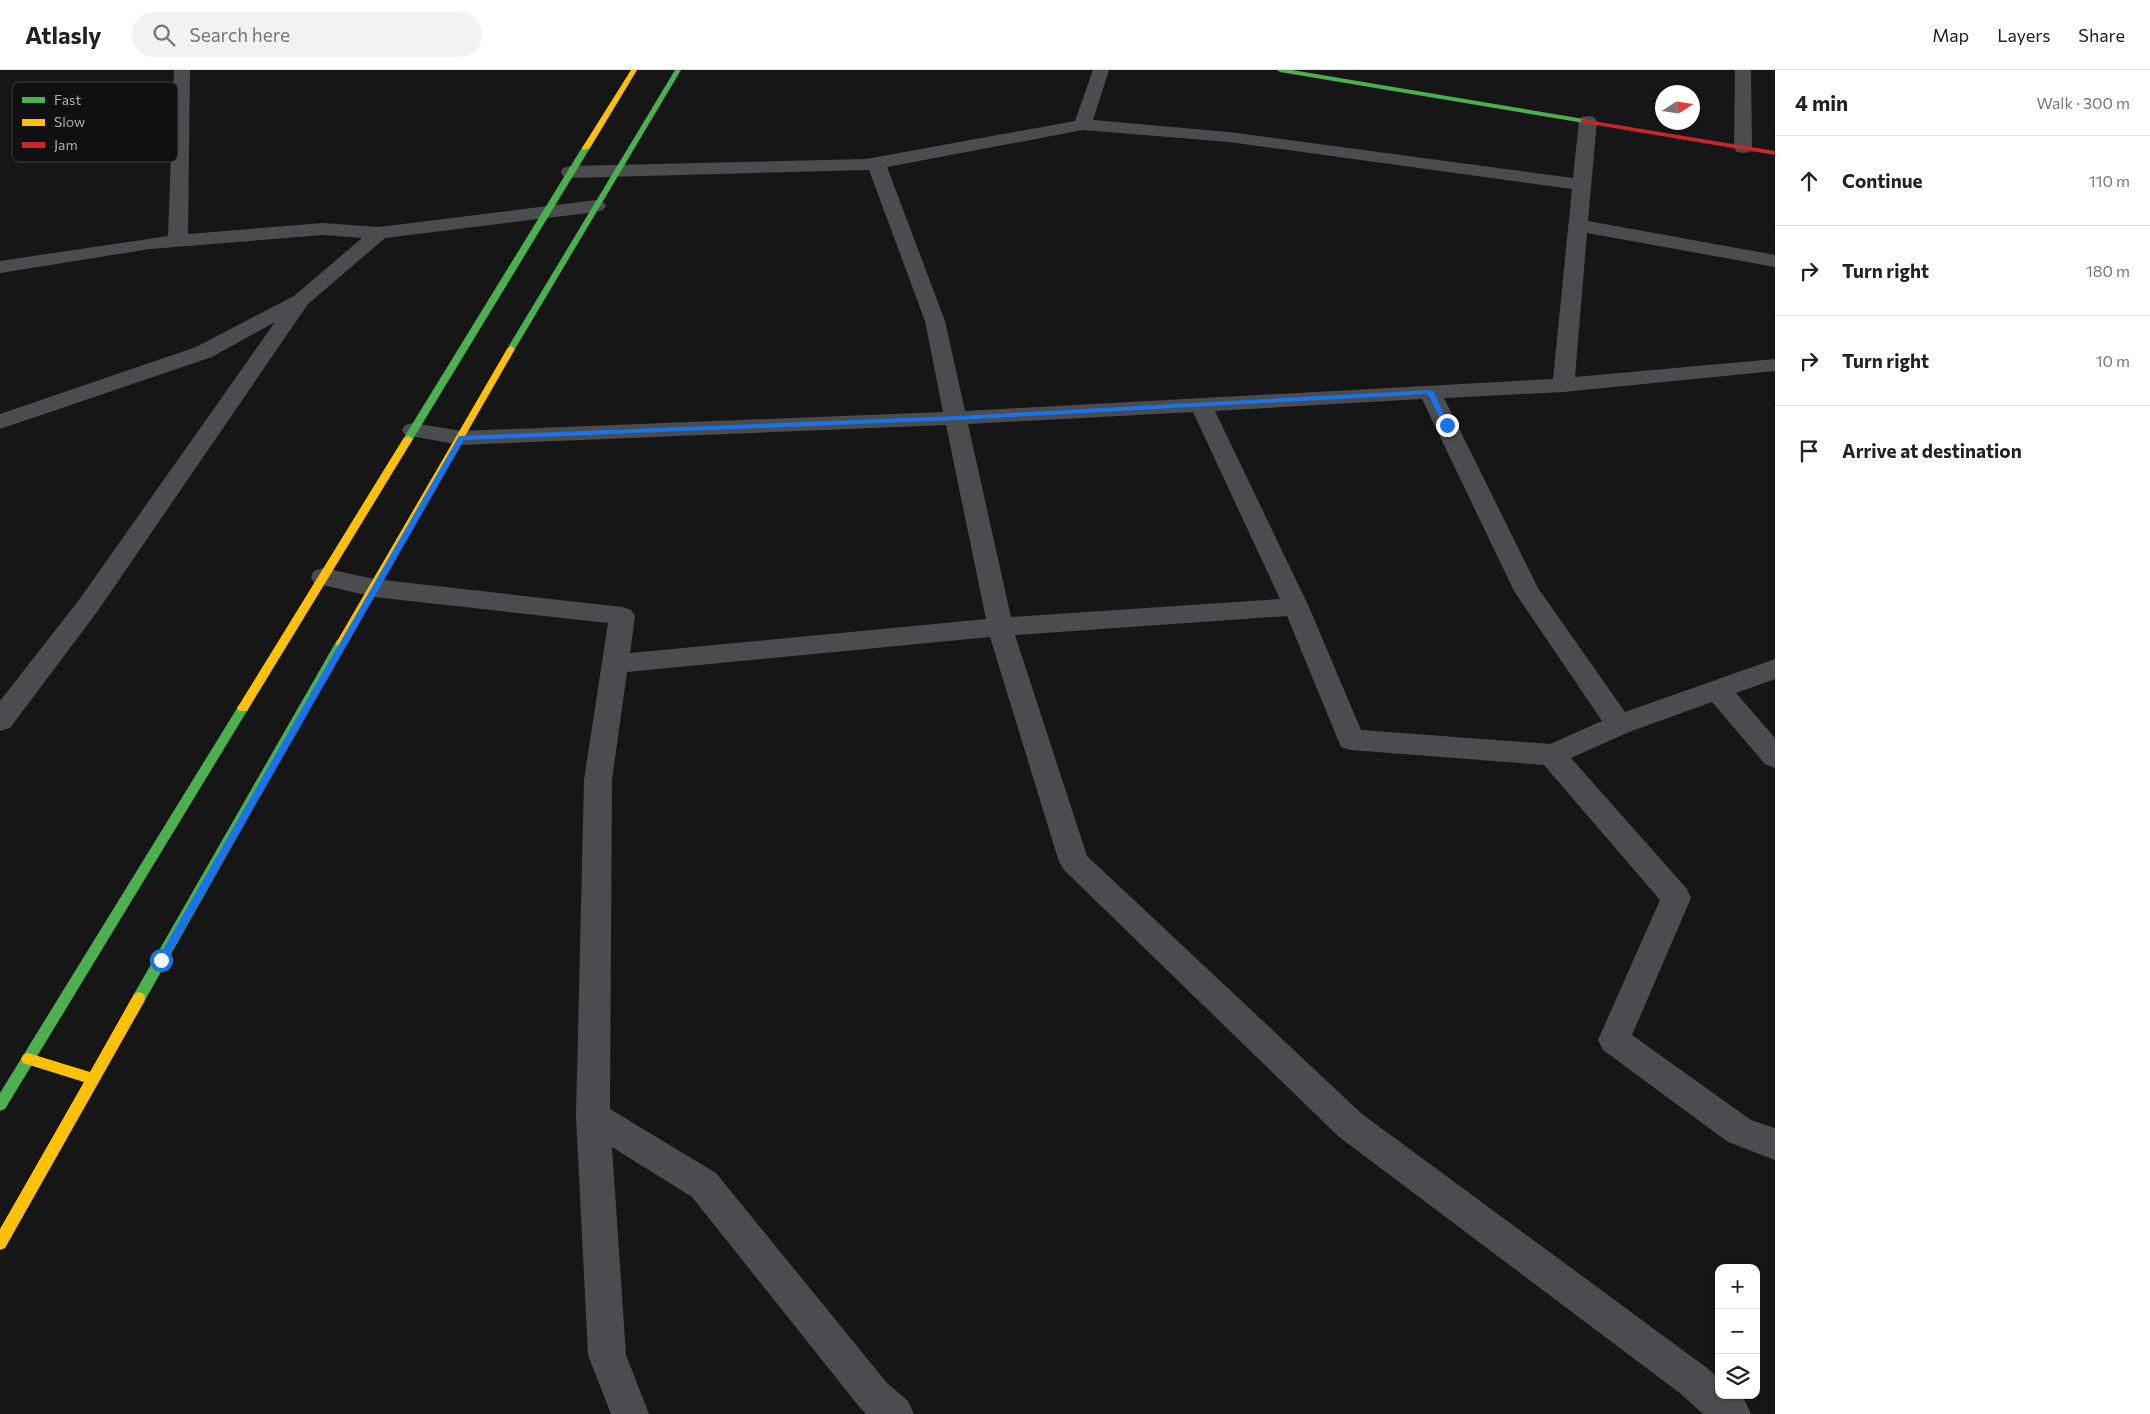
<!DOCTYPE html>
<html lang="en">
<head>
<meta charset="utf-8">
<style>
	:root { --surface:#fff; --page:#f2f2f2; --text:#222; --muted:#767676; --line:#e0e0e0 }
	body { margin:0; font-family:Commissioner,sans-serif; background:var(--page); color:var(--text) }
	.controls { position:absolute; right:15px; bottom:15px; display:grid; overflow:hidden; border-radius:10px; box-shadow:0 1px 4px #0004 }
	.controls button { width:45px; height:45px; display:grid; place-items:center; padding:0; border:0; border-bottom:1px solid var(--line); background:var(--surface); color:var(--text); font:25px sans-serif }
	.compass { position:absolute; left:1655px; top:15px; width:45px; height:45px; border-radius:50%; background:var(--surface); box-shadow:0 1px 4px #0004; rotate:78deg }
	.stop { position:absolute; width:15px; height:15px; margin:-11px; border:4px solid #1a73e8; border-radius:50%; background:#fff }
	.stop.end { background:#1a73e8; border-color:#fff; box-shadow:0 1px 5px #0008 }
	.list { margin:0; padding:0; list-style:none }
	h2 { display:flex; justify-content:space-between; align-items:center; height:65px; margin:0; padding:0 20px; font-size:21px }
	h2 small { font-size:16px; font-weight:400; color:var(--muted) }
	.list li { display:grid; grid-template-columns:32px 1fr auto; gap:15px; align-items:center; box-sizing:border-box; height:90px; padding:0 20px; border-top:1px solid var(--line) }
	.list b { display:block; font-size:19px; white-space:nowrap }
	.list em { font-size:16px; font-style:normal; color:var(--muted) }
	.icon { flex:none; width:28px; height:28px; fill:none; stroke:currentColor; stroke-width:2; stroke-linecap:round; stroke-linejoin:round }
	.map { position:relative; flex:none; width:1775px; height:1344px; overflow:hidden }
	header { display:flex; align-items:center; gap:30px; box-sizing:border-box; height:70px; padding:0 25px; background:var(--surface); border-bottom:1px solid var(--line) }
	header strong { font-size:24px }
	nav { display:flex; gap:28px; margin-inline-start:auto; font-size:18px }
	.search { width:350px; height:45px; background:var(--page); display:flex; align-items:center; gap:12px; box-sizing:border-box; padding:0 18px; border-radius:28px; color:var(--muted); font-size:19px }
	main { display:flex }
	aside { flex:1; background:var(--surface) }
	.map>svg:first-child { display:block }
</style>
</head>
<body>
<header>
<strong>Atlasly</strong>
<div class="search"><svg class="icon" aria-label="search" viewBox="0 0 24 24"><circle cx="10" cy="10" r="6"/><path d="M15 15l6 6"/></svg>Search here</div>
<nav><a>Map</a><a>Layers</a><a>Share</a></nav>
</header>
<main>
<div class="map">
<svg width="1775" height="1344" viewBox="0 0 1775 1344">
	<rect width="100%" height="100%" fill="#161616"/>
	<g fill="none" stroke-linecap="round" stroke-linejoin="round">
		<g fill="#4b4c4f" fill-rule="evenodd">
			<path d="M174,0H190L188,164L323,153L379,157L596,130L603,132L606,136L603,140L596,142L385,168L308,234L97,542L10,658L0,661V631L79,530L275,252L212,287L0,359V344L196,277L294,226L362,168L323,165L150,179L0,203V191L168,166Z"/>
			<path d="M1093,0H1109L1093,50L1229,62L1573,108L1579,51L1582,47L1588,46L1594,47L1597,51L1588,151L1775,185V197L1587,163L1575,307L1775,289V301L1563,322L1444,328L1538,518L1625,642L1775,589V609L1736,623L1775,668V698L1765,694L1712,632L1629,662L1571,688L1687,819L1691,828L1632,965L1751,1050L1775,1058V1090L1728,1072L1603,980L1598,970L1660,830L1544,695L1351,680L1341,677L1287,546L1015,565L1087,786L1362,1044L1707,1298L1719,1308V1325H1739L1745,1331L1751,1344H1703L1681,1324L1338,1066L1064,800L1059,792L990,567L627,602L612,710L610,1039L716,1103L887,1313L908,1331L914,1344H866L861,1339L692,1127L612,1077L626,1285L649,1344H611L588,1285L576,1047L584,710L608,553L374,527L314,513L311,507L314,501L323,498L374,509L622,537L631,540L635,546L630,583L986,549L946,355L461,375L405,365L402,360L405,355L413,353L461,361L943,342L925,251L869,100L570,108L563,106L561,102L563,98L570,96L866,89L1075,51ZM1083,60L1229,72L1572,119L1553,309L965,341L945,251L887,97ZM1422,329L1514,521L1602,651L1550,674L1361,660L1309,537L1215,341ZM1193,342L1280,529L1011,547L968,354Z"/>
			<path d="M1735,0H1751L1752,78L1749,82L1743,83L1737,82L1734,78Z"/>
		</g>
		<g fill="#4caf50" fill-rule="evenodd">
			<path d="M675,0H681L515,279L511,282L508,281L507,279Z"/>
			<path d="M1277,0H1292L1584,49L1588,51L1584,53L1280,2Z"/>
			<path d="M583,76L590,78L413,369L408,372L405,371L403,369Z"/>
			<path d="M341,569L346,573L144,932L139,934L134,932L133,928L134,924L337,570Z"/>
			<path d="M243,634L247,635L249,638L247,641L5,1039L0,1041V1023L239,635Z"/>
		</g>
		<g fill="#ffc107" fill-rule="evenodd">
			<path d="M631,0H637L590,78L583,80L582,78Z"/>
			<path d="M511,276L515,279L346,573L345,576H337L336,573L507,279Z"/>
			<path d="M408,366L413,369L247,641H239L237,638L239,635L403,369Z"/>
			<path d="M139,922L144,924L145,928L144,932L5,1178L0,1180V1159L84,1012L23,993L21,989L23,985L28,983L90,1002L134,924Z"/>
		</g>
		<path fill="#c62828" fill-rule="evenodd" d="M1581,49L1775,81V85L1584,53H1581Z"/>
	</g>
	<path fill="#1a73e8" d="M1430,320L1434,322L1449,356L1443,355L1428,324L957,350L464,370L165,893H158L157,890L459,366L957,346Z"/>
	<rect x="12" y="12" width="166" height="80" rx="8" fill="#101012" stroke="#3e3f43" stroke-width="1"/>
	<rect x="22" y="27" width="23" height="6" fill="#4caf50"/>
	<rect x="22" y="49" width="23" height="7" fill="#ffc107"/>
	<rect x="22" y="72" width="23" height="6" fill="#c62828"/>
	<g font-size="14" fill="#a9aeb5">
		<text x="54" y="35">Fast</text>
		<text x="54" y="57">Slow</text>
		<text x="54" y="80">Jam</text>
	</g>
</svg>
<div class="controls">
<button>+</button>
<button>−</button>
<button><svg class="icon" aria-label="layers" viewBox="0 0 24 24"><path d="M12 4l9 5-9 5-9-5zM3 14l9 5 9-5"/></svg></button>
</div>
<svg class="compass" viewBox="-18 -18 36 36"><path d="M0-13l5 13h-10z" fill="#e53935"/><path d="M0 13l5-13h-10z" fill="#767676"/></svg>
<div class="stop" style="left:161px;top:890px"></div>
<div class="stop end" style="left:1447px;top:355px"></div>
</div>
<aside>
<h2>4 min<small>Walk · 300 m</small></h2>
<ul class="list">
<li><svg class="icon" aria-label="ahead" viewBox="0 0 24 24"><path d="M12 20V5M6 11l6-6 6 6"/></svg><div><b>Continue</b></div><em>110 m</em></li>
<li><svg class="icon" aria-label="right" viewBox="0 0 24 24"><path d="M7 20v-9h11M14 6l5 5-5 5"/></svg><div><b>Turn right</b></div><em>180 m</em></li>
<li><svg class="icon" aria-label="right" viewBox="0 0 24 24"><path d="M7 20v-9h11M14 6l5 5-5 5"/></svg><div><b>Turn right</b></div><em>10 m</em></li>
<li><svg class="icon" aria-label="arrive" viewBox="0 0 24 24"><path d="M6 21V4h12l-3 4 3 4H6"/></svg><div><b>Arrive at destination</b></div></li>
</ul>
</aside>
</main>
</body>
</html>
